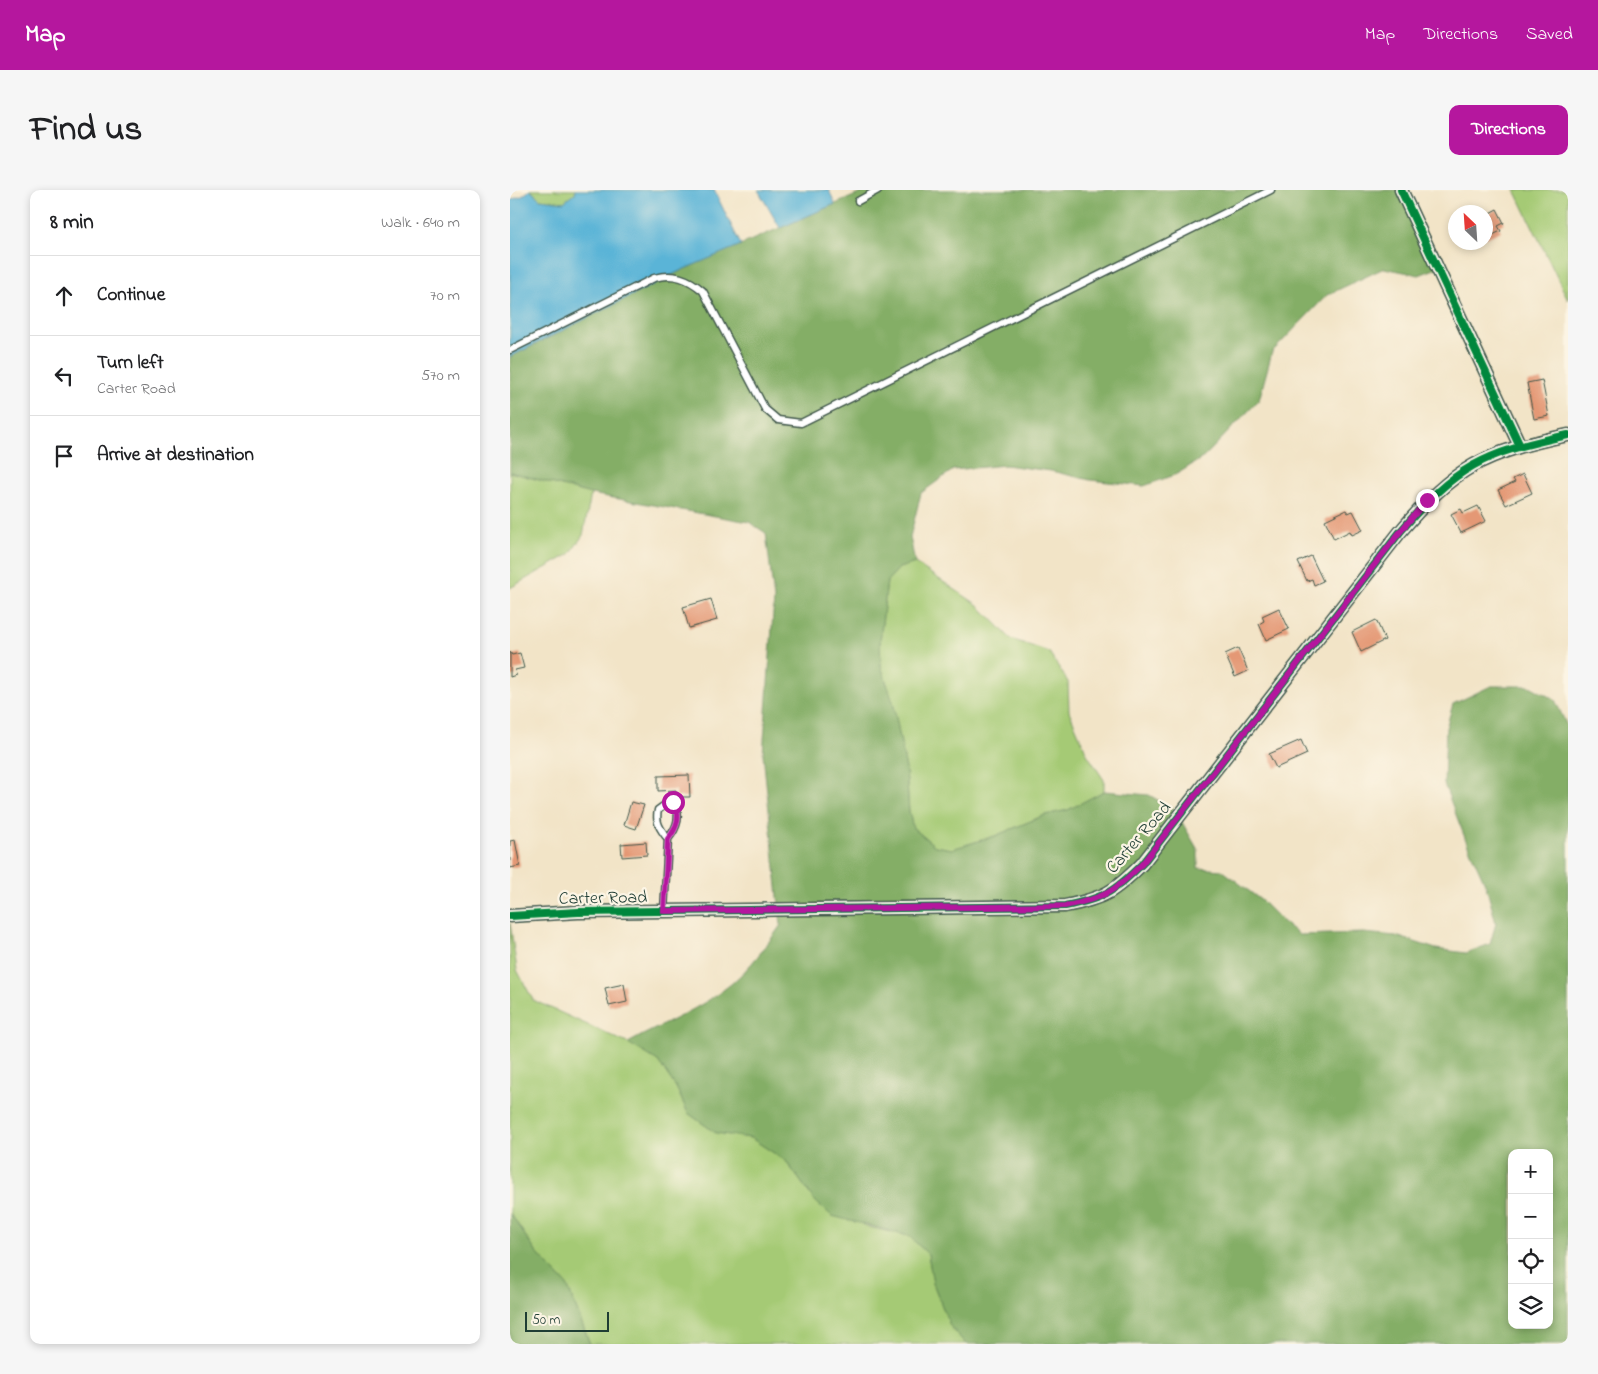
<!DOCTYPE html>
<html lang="en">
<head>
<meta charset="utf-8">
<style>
	:root { --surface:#fff; --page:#f6f6f6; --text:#202124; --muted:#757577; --line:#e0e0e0; --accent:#b5179e }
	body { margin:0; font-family:"Indie Flower",sans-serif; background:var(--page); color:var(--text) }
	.controls { position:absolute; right:15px; bottom:15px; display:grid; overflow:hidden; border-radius:10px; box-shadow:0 2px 8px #0003 }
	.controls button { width:45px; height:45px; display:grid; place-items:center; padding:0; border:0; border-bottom:1px solid var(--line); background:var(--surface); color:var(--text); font:25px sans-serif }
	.compass { position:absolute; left:938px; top:15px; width:45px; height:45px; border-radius:50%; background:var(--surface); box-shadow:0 2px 8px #0003; rotate:335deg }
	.scale { position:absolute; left:15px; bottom:12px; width:84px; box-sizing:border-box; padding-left:5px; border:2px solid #1f3d34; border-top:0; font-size:14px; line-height:18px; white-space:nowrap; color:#1f3d34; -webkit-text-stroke:4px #fcf5e5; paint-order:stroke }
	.stop { position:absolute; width:15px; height:15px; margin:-11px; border:4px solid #b5179e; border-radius:50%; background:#fff }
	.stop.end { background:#b5179e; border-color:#fff; box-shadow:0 1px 5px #0008 }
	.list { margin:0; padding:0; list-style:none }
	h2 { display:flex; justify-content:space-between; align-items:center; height:65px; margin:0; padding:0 20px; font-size:21px }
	h2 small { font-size:16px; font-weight:400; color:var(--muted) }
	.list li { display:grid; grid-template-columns:32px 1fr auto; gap:15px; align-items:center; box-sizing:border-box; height:80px; padding:0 20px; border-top:1px solid var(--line) }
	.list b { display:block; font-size:19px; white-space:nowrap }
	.list p { margin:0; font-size:16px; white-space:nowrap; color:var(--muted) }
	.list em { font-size:16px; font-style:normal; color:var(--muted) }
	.icon { flex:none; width:28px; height:28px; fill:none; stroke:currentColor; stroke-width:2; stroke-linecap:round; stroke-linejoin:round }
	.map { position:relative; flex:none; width:1058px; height:1154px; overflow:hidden; border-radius:10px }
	header { display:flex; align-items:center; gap:30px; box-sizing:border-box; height:70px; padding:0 25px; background:var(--accent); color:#fff }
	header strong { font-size:24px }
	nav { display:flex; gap:28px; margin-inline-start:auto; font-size:18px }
	.intro { display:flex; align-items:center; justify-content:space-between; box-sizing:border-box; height:120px; padding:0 30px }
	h1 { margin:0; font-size:35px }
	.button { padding:12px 22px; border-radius:10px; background:var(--accent); color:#fff; font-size:18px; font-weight:700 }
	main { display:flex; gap:30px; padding:0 30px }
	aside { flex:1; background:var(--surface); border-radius:10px; box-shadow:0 2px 8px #0003 }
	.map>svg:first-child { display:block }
</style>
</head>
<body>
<header>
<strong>Map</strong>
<nav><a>Map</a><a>Directions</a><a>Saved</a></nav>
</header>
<div class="intro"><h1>Find us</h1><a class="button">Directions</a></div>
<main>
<aside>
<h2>8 min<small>Walk · 640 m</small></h2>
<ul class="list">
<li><svg class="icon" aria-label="ahead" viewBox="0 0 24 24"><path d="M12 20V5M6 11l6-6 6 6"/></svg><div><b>Continue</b></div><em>70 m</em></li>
<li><svg class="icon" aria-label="left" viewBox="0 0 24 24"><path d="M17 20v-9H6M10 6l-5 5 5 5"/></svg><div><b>Turn left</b><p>Carter Road</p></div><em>570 m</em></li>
<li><svg class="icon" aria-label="arrive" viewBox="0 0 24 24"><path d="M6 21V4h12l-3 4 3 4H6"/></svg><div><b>Arrive at destination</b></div></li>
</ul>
</aside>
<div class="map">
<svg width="1058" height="1154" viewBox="0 0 1058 1154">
	<rect width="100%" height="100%" fill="#fcf5e5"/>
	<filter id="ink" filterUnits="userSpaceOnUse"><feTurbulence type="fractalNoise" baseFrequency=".02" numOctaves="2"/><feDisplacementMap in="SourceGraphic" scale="10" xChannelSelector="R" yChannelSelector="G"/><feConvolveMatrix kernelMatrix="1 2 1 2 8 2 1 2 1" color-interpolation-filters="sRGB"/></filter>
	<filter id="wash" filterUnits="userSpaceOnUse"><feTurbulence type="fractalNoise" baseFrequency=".0096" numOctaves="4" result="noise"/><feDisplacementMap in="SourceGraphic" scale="20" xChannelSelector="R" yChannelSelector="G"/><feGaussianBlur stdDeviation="1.12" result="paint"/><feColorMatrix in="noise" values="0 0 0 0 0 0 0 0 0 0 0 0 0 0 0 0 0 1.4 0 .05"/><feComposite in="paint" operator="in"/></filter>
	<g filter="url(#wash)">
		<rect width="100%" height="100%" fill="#f2e4c7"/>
		<g fill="#a5ca75" stroke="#628454">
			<path d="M20,0H66L65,3L54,12L30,9Z"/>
			<path d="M1005,0H1058V110Z"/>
			<path d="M0,282L81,304L73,345L60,364L0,398Z"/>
			<path d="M405,373L468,415L501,449L539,462L558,492L559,521L577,564L594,590V601L558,620L535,625L485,646L442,659L425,656L403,638L399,622L396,579L383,512L371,476L370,451L377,391L389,378Z"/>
			<path d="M0,733L7,780L23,810L126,857L148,871L166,897L178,923L206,943L241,948L276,971L305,1011L358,1037L399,1046L418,1064L423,1093L440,1136L456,1154H80L57,1095L26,1062L0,1023Z"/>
		</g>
		<g fill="#84ae66" stroke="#52764d" fill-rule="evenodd">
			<path d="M358,0H890L927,78L909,85L874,78L817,105L762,162L749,210L694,267L667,284L634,296L580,290L541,281L495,275L443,280L411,303L400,347L405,373L389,378L377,391L370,451L371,476L383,512L396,579L399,622L403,638L425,656L442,659L485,646L535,625L558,620L594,601L639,605L665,620L688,660V678L712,680L752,711L773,732L789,745L853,743L886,746L926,759L956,763L980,754L986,733L976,696L957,653L934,594L936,538L943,514L981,496H1020L1045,510L1058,538V1154H456L440,1136L423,1093L418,1064L399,1046L322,1026L305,1011L276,971L241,948L206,943L178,923L166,897L148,871L118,853C152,834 191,819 221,794C241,777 256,756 271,735L253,564L264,409L256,343L239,332L81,304L0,282V167L172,80ZM1002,963H1039V1135H1002Z"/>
			<path d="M0,1023L26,1062L57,1095L80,1154H0Z"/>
		</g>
		<g fill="#5ab4d7" stroke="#3c7886">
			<path d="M20,0L30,9L54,12L65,3L66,0H204L231,55L172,80L0,167V10L12,6Z"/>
			<path d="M248,0H319L325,14L270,38Z"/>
		</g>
		<g id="blocks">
			<g fill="#e49875">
				<path d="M987,19L994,33L988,36L991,41L976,48V25Z"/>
				<path d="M1032,190L1039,226L1024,229L1017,193Z"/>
				<path d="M1013,284L1022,303L996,315L988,300L1005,292L1003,289Z"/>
				<path d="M968,316L976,331L951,343L941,324L951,319L953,323Z"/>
				<path d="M836,320L838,323L843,321L853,340L842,345L840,341L824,349L815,330Z"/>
				<path d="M801,366L813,391L804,395L802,389L797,391L788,372Z"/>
				<path d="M201,409L207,430L179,438L173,417Z"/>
				<path d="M769,418L779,439L756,450L749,434L754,431L752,426Z"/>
				<path d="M866,430L875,450L851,462L842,442Z"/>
				<path d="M728,458L738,481L725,487L715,464Z"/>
				<path d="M0,462L2,465L10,463L14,478L5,480L6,485L0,487Z"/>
				<path d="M791,550L797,564L766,578L759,564Z"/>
				<path d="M179,585L180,607H166V600L148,601V586Z"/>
				<path d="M121,612L134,615L126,639L114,635Z"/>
				<path d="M5,650L10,676L0,678V651Z"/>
				<path d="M136,652L137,665L112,667L111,654Z"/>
				<path d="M114,794L117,812L99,816L95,798Z"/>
			</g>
		</g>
	</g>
	<g filter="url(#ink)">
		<use href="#blocks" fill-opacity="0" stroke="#3f564a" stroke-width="1"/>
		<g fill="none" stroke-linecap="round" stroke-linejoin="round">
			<defs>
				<g id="lane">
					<path d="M348,11L368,0"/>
					<path d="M0,160L144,88C164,83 178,88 193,101L255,219L268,230L291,233L761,0"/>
					<path d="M154,721L158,649C150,639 145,632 148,620L159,612H163C172,624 167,638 158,649"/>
				</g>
				<g id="street">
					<path d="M891,0L1010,256"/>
					<path d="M0,726L68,722L555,716C595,708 604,702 632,674L890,342C946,276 973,263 1058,245"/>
				</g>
			</defs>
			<use href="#lane" stroke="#3f564a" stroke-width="9"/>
			<use href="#street" stroke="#3f564a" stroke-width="15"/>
			<use href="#lane" stroke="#fff" stroke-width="6"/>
			<use href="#street" stroke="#fff" stroke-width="12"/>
			<defs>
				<g id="cycleway">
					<path d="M891,0L1010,256"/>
					<path d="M0,726L68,722L555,716C595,708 604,702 632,674L890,342C946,276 973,263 1058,245"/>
				</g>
			</defs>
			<use href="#cycleway" stroke="#fcf5e5" stroke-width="11"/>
			<use href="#cycleway" stroke="#00873e" stroke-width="8"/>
		</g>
	</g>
	<g fill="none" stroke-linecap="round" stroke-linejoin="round" filter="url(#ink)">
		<path stroke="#b5179e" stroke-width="6" d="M163,612C172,624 167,638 158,649L154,721L555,716C595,708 604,702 632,674L890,342L917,310"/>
	</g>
	<g text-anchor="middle" stroke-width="4.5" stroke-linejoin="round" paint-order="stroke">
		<g font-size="18" fill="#1f3d34" stroke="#fcf5e5">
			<text transform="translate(628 647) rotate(-49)" y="6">Carter Road</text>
			<text transform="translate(93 707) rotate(-1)" y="6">Carter Road</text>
		</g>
	</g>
</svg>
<div class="controls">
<button>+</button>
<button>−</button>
<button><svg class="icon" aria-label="locate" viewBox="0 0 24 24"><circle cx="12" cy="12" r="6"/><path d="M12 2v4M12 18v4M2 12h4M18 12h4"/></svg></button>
<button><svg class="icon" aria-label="layers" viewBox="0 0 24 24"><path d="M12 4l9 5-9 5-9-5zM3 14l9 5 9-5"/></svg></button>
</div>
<svg class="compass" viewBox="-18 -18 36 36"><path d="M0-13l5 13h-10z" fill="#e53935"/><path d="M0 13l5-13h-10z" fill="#757577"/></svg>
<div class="scale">50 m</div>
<div class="stop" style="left:163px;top:612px"></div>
<div class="stop end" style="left:917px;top:310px"></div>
</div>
</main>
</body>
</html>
